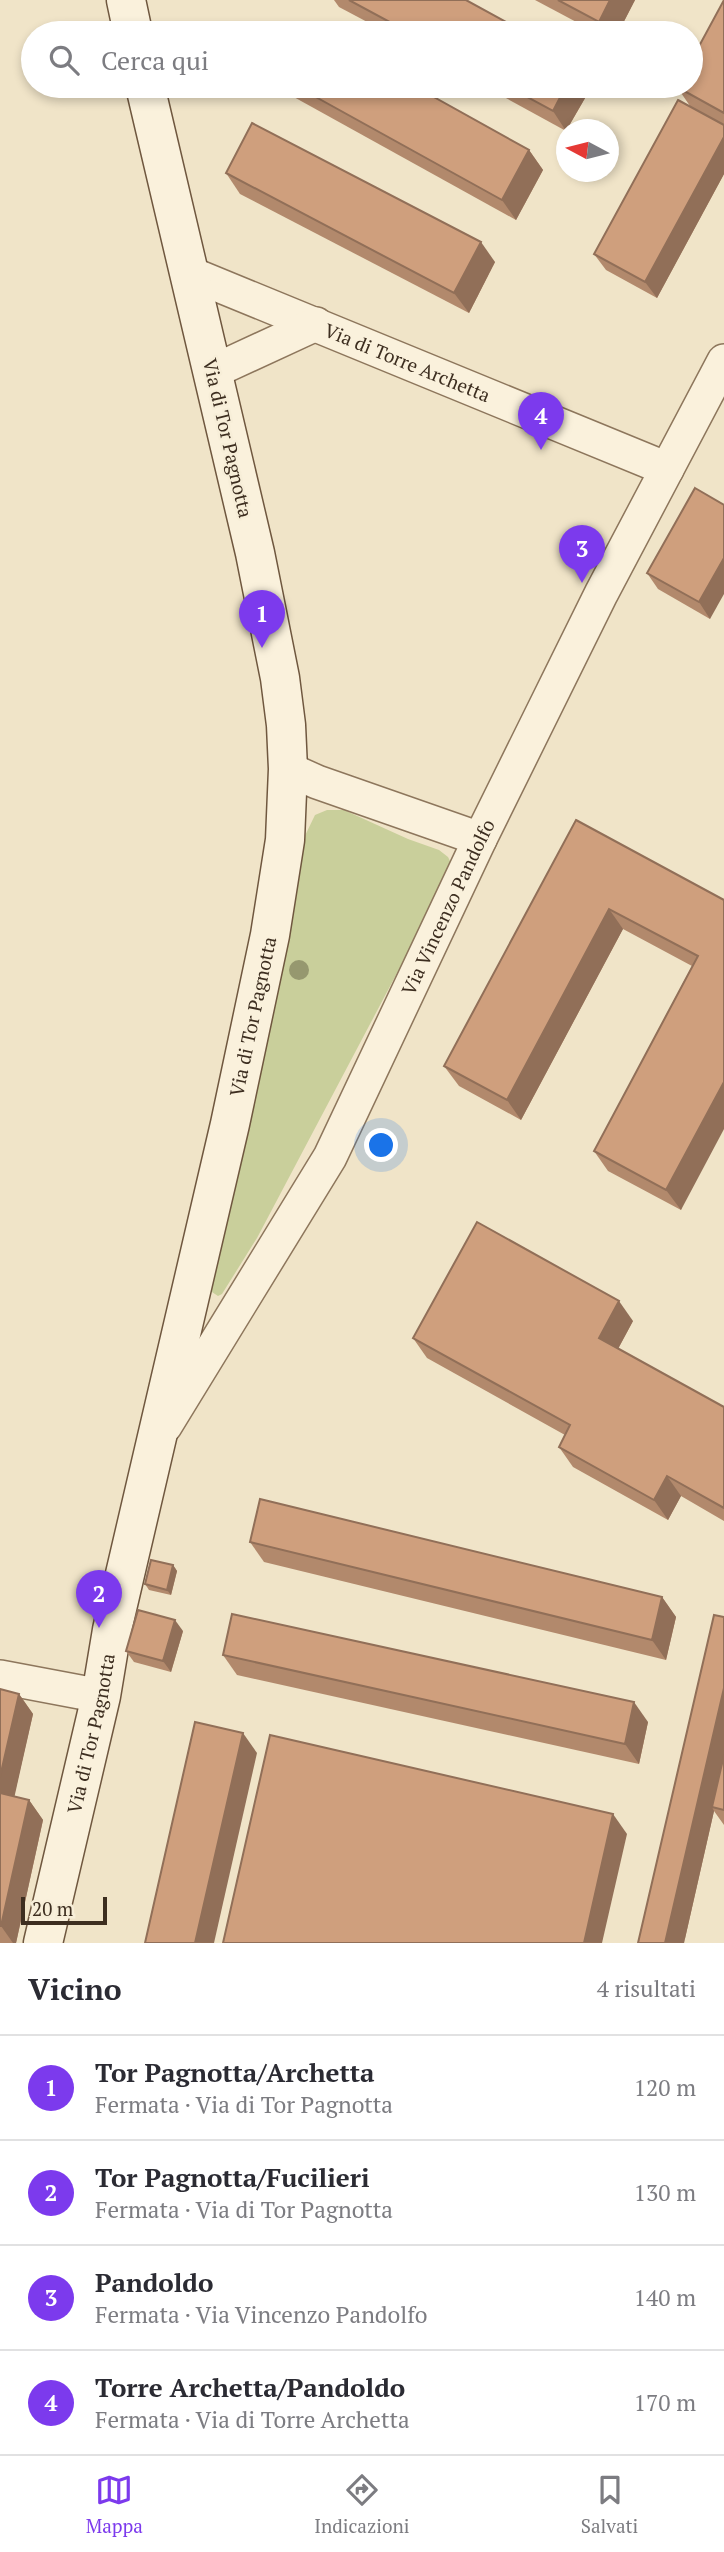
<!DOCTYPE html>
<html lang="it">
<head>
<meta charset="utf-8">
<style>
	:root { --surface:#fff; --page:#f7f7f7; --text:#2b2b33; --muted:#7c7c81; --line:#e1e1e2; --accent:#7c3aed }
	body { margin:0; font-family:"PT Serif",serif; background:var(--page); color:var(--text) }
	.compass { position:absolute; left:556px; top:119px; width:63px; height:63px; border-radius:50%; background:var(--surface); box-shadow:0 4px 10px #0003; rotate:277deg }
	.scale { position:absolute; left:21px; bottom:18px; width:86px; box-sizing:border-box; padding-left:7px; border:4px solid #3d2e20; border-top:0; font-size:19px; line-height:24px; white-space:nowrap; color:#3d2e20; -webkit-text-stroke:5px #f7eed8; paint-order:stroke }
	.you { position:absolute; left:382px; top:1146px; width:24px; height:24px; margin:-18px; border:5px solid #fff; border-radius:50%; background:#1a73e8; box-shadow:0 0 0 10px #1a73e833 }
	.badge { display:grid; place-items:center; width:46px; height:46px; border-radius:50%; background:var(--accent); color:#fff; font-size:23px; font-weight:700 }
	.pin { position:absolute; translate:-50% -58px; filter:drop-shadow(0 2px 4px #0008) }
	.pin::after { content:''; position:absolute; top:37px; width:24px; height:21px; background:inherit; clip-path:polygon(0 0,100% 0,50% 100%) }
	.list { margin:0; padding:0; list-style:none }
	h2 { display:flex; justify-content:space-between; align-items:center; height:91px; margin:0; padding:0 28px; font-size:30px }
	h2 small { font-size:23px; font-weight:400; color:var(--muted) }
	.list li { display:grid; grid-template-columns:46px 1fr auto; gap:21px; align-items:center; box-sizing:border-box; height:105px; padding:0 28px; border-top:2px solid var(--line) }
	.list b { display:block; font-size:26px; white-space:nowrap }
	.list p { margin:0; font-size:23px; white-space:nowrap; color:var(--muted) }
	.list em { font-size:23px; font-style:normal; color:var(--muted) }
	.icon { flex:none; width:38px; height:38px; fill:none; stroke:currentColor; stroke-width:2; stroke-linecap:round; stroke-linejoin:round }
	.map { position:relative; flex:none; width:724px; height:1943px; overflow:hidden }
	.search { position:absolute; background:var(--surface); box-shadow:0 4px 10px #0003; left:21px; right:21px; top:21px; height:77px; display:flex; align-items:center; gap:18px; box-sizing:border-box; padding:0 24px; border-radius:38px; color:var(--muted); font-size:26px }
	.sheet { height:511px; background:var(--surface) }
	nav { display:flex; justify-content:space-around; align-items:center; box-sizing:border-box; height:98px; border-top:2px solid var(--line); background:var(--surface); font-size:19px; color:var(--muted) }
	nav a { display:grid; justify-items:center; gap:4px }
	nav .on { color:var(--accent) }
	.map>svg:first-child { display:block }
</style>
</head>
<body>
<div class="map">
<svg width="724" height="1943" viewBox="0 0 724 1943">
	<rect width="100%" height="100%" fill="#f0e4c8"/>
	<path fill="#c9cf9b" d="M327,810H344L408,839L439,850L448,857L453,867L257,1238L222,1294L218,1296L209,1290V1280L290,935L301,844L315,815Z"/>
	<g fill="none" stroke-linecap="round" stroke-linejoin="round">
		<defs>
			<g id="street">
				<path id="s1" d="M189,273L667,469"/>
				<path d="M212,372L316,324"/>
				<path d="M288,769L317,782L480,839"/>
				<path id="s2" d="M165,1426L330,1157L480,839L601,594L724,361"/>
				<path d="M0,1677L101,1696"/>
			</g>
			<g id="secondary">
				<path d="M126,0L133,33"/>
				<path id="s3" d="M43,1943L101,1696L112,1630L230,1124L270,935L285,840L288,769L286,725L280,678L255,553L145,86"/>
			</g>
		</defs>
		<use href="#street" stroke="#8d765c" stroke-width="36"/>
		<use href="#secondary" stroke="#6f573f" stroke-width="41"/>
		<use href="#street" stroke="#faf1dc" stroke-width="33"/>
		<use href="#secondary" stroke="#faf1dc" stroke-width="38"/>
	</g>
	<circle fill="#96986f" cx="299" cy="970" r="10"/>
	<g fill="#b2896c">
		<path d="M334,0H466L526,33H388L339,7Z"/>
		<path d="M535,0H635L618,33H597Z"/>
		<path d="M724,0V174L657,298L606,270L594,254L690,106L677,87Z"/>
		<path d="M285,86H414L529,150L543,170L516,220L292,96Z"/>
		<path d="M484,86H592L566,131Z"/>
		<path d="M226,173L495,262L469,313L240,194Z"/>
		<path d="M724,505L710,619L658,589L647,573Z"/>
		<path d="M576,820L724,900L681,1210L608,1171L594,1151L692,966L623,929L521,1120L459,1086L444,1066Z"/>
		<path d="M633,1321L618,1349L724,1407V1521L681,1496L668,1520L573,1467L559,1447L565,1435L427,1358L413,1338Z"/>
		<path d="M250,1542L662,1597L676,1617L666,1660L264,1562Z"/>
		<path d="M173,1565L177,1571L171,1595L149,1590L145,1584Z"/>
		<path d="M724,1617V1825L714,1811L684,1943Z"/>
		<path d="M183,1631L171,1672L134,1662L126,1651Z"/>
		<path d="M223,1655L648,1722L639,1764L237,1675Z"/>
		<path d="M0,1689L19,1694L33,1714L14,1796L29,1800L43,1820L16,1943H0Z"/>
	</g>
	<g fill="#916f58">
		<path d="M610,0H635L618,33H607L599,22Z"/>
		<path d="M566,86H592L566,131L553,111Z"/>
		<path d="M724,137V174L657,298L645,282Z"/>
		<path d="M529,150L543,170L516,220L502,200Z"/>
		<path d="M481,242L495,262L469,313L454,293Z"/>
		<path d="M724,558V594L710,619L699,602Z"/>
		<path d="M609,909L623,929L521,1120L507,1100Z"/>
		<path d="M724,1082V1129L681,1210L666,1190Z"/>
		<path d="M619,1301L633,1321L613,1358L599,1338Z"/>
		<path d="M667,1476L681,1496L668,1520L654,1500Z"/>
		<path d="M173,1565L177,1571L171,1595L167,1590Z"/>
		<path d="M662,1597L676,1617L666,1660L652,1640Z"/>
		<path d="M175,1620L183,1631L171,1672L163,1661Z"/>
		<path d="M724,1688V1769L712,1807L714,1811L684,1943H665Z"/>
		<path d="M19,1694L33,1714L11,1812L0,1797V1777Z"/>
		<path d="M634,1702L648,1722L639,1764L625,1744Z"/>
		<path d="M243,1733L257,1753L214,1943H195Z"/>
		<path d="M29,1800L43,1820L16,1943H13L1,1926Z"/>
		<path d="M613,1814L627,1834L602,1943H584Z"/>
	</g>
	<g fill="#cf9f7d" stroke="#916f58" stroke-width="2">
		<path d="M349,0H466L526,33H410Z"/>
		<path d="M558,0H610L599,22Z"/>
		<path d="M724,0V113L677,87L678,86H691V61Z"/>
		<path d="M306,26L319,33H301Z"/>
		<path d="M296,86H414L529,150L502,200Z"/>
		<path d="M507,86H566L553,111Z"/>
		<path d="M678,100L724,125V137L645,282L594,254Z"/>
		<path d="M252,123L481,242L454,293L226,173Z"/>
		<path d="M695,488L724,505V558L699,602L647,573Z"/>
		<path d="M576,820L724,900V1082L666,1190L594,1151L698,956L609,909L507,1100L444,1066Z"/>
		<path d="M477,1222L619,1301L599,1338L724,1407V1508L667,1476L654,1500L559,1447L570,1425L413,1338Z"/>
		<path d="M260,1499L662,1597L652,1640L250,1542Z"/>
		<path d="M151,1560L173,1565L167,1590L145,1584Z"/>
		<path d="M138,1610L175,1620L163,1661L126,1651Z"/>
		<path d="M232,1614L634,1702L625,1744L223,1655Z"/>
		<path d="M714,1615L724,1617V1688L665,1943H638Z"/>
		<path d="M0,1689L19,1694L0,1777Z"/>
		<path d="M195,1722L243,1733L195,1943H145Z"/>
		<path d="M270,1735L613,1814L584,1943H223Z"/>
		<path d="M724,1755V1810L712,1807Z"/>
		<path d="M0,1793L29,1800L1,1926H0Z"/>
	</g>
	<g text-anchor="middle" stroke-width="5" stroke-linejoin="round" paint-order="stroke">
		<g font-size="19" fill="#3d2e20" stroke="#f7eed8">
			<text dy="7" stroke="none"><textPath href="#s1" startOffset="236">Via di Torre Archetta</textPath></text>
			<text transform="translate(228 438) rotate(77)" y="7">Via di Tor Pagnotta</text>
			<text dy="7" stroke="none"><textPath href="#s2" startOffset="592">Via Vincenzo Pandolfo</textPath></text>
			<text dy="7" stroke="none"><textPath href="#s3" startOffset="950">Via di Tor Pagnotta</textPath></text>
			<text dy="7" stroke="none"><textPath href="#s3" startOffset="215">Via di Tor Pagnotta</textPath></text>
		</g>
	</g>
</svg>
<svg class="compass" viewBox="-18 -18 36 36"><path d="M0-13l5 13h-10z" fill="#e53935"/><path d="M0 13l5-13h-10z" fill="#7c7c81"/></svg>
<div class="scale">20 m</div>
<div class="you"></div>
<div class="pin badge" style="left:262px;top:648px">1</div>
<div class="pin badge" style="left:99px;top:1628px">2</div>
<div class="pin badge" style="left:582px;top:583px">3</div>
<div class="pin badge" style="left:541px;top:450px">4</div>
<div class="search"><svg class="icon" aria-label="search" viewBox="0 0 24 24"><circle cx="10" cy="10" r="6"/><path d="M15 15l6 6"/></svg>Cerca qui</div>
</div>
<section class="sheet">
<h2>Vicino<small>4 risultati</small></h2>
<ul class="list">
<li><span class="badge">1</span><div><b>Tor Pagnotta/Archetta</b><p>Fermata · Via di Tor Pagnotta</p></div><em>120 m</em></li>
<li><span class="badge">2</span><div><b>Tor Pagnotta/Fucilieri</b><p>Fermata · Via di Tor Pagnotta</p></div><em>130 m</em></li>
<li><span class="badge">3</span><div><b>Pandoldo</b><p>Fermata · Via Vincenzo Pandolfo</p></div><em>140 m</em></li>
<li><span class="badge">4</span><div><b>Torre Archetta/Pandoldo</b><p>Fermata · Via di Torre Archetta</p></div><em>170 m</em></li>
</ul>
</section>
<nav>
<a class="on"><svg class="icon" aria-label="map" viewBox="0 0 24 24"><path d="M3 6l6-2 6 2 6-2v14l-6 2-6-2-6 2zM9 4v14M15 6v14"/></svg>Mappa</a>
<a><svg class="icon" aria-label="directions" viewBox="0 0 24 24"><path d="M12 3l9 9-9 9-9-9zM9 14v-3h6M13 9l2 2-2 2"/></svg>Indicazioni</a>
<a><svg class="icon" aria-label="saved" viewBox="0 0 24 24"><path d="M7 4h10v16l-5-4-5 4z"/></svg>Salvati</a>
</nav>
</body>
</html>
